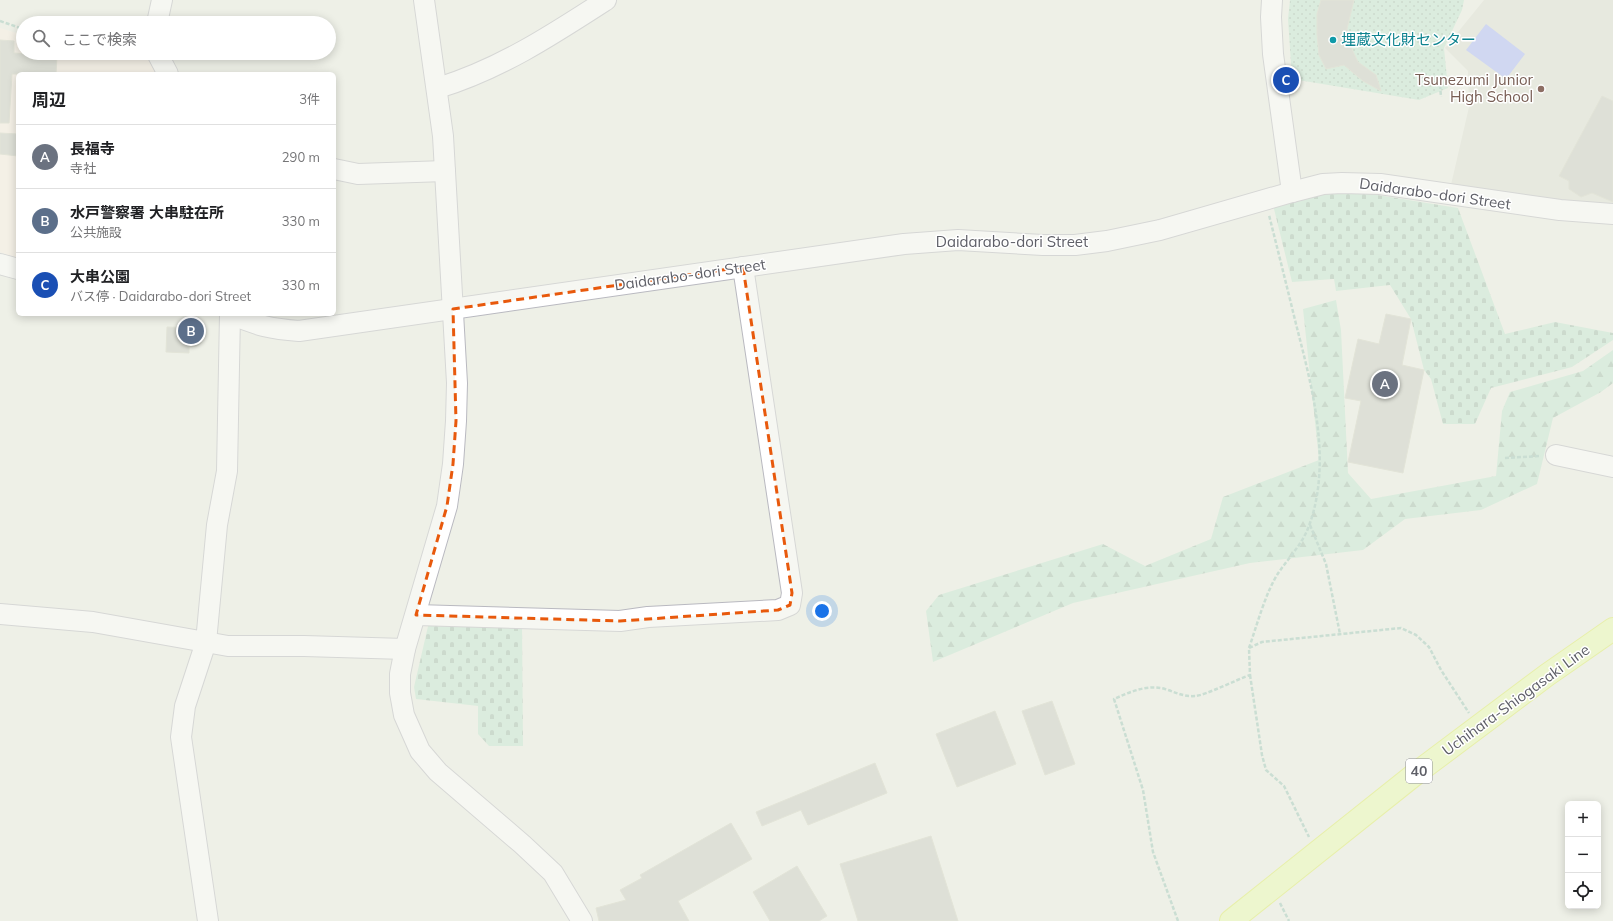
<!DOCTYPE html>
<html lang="ja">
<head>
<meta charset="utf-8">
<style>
	:root { --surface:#fff; --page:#f2f2f2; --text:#202124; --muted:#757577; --line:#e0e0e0; --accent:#db2777 }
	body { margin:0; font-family:Mulish,"Noto Sans JP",sans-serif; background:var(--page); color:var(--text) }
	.controls { position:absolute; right:12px; bottom:12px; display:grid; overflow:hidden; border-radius:6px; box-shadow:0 2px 10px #0003 }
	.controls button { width:36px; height:36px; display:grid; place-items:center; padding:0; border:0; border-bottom:1px solid var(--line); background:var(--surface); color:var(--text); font:20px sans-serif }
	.you { position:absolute; left:822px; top:611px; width:14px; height:14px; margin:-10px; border:3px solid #fff; border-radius:50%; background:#1a73e8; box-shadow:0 0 0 6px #1a73e833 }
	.badge { display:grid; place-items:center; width:26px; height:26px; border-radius:50%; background:var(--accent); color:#fff; font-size:13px; font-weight:700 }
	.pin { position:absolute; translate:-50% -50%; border:2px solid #fff; box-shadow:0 1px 4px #0006 }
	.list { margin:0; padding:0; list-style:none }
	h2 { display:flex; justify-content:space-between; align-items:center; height:52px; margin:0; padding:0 16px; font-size:17px }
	h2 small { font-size:13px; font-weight:400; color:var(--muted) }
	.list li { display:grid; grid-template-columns:26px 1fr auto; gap:12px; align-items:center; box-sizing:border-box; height:64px; padding:0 16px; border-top:1px solid var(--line) }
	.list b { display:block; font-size:15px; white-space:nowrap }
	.list p { margin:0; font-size:13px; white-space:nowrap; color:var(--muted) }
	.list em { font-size:13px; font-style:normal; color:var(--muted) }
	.icon { flex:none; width:22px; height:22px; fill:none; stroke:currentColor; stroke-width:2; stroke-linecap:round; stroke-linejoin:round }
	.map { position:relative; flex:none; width:1613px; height:921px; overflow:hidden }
	.search { position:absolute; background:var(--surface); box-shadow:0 2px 10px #0003; left:16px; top:16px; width:320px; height:44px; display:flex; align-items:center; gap:10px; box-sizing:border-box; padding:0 14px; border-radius:22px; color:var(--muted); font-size:15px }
	.panel { position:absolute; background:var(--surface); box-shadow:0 2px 10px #0003; left:16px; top:72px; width:320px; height:244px; border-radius:6px }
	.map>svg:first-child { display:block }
</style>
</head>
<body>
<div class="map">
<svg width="1613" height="921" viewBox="0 0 1613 921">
	<defs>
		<pattern id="grass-dots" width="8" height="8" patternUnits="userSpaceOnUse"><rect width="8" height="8" fill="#c4e7d2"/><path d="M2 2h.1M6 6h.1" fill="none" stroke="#a2beae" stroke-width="1.8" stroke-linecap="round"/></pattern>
		<pattern id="forest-firs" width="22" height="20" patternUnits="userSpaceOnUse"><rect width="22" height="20" fill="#c4e7d2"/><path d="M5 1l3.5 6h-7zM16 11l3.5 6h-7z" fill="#a2beae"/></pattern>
		<pattern id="cemetery-stones" width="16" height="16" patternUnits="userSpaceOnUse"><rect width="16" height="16" fill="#c4e7d2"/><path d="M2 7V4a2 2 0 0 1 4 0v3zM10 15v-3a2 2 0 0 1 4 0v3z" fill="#a2beae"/></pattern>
	</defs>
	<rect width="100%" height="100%" fill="#eef0e7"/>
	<path fill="#dee0d5" d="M1484,0H1613V207L1450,189L1469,107L1468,71L1445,48Z"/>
	<path fill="#fbefe5" d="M0,28L23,35V53H80L92,57L149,60L159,74H18V259L0,252Z"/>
	<path fill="url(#grass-dots)" d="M1290,0H1464L1462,10L1444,48L1448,88L1419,100L1292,79L1288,19Z"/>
	<path fill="url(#forest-firs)" d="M1336,300L1341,330L1348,473L1371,499L1496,476L1502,411L1510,392L1583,371L1613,350V383L1601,392L1553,418L1537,484L1481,510L1405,519L1363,550L1250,563L1073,603L933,662L926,611L939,595L1103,544L1145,566L1211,539L1223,497L1319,460L1303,309Z"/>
	<g fill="url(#cemetery-stones)">
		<path d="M1365,193L1458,208L1505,334L1555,322L1613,333V340L1572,367L1491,388L1475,424H1443L1431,379L1424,370L1411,319L1390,285L1336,291L1334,279L1292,282L1273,205L1318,194Z"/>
		<path d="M429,622H522L523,746H489L478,734V706L416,699L414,687Z"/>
	</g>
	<path fill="#aab8fd" d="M1486,24L1525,54L1506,79L1466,50Z"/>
	<g fill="#cbccc3" stroke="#d3d5c5">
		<path d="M1321,0H1354L1347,29L1351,47L1358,62L1376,75L1381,91L1363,81L1344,65L1326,69L1319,55L1317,34V14Z"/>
		<path d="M0,40L14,41V53L57,56L56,74H12L9,123H0Z"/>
		<path d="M1602,96L1613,101V202L1592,193L1581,197L1569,189V181L1559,176Z"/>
		<path d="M0,133L18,134V156L0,154Z"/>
		<path d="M1386,314L1411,319L1402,365L1424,370L1403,473L1348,462L1361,401L1345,398L1358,339L1379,344Z"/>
		<path d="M167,327L203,328L201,343L197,346L189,347V353L166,352Z"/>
		<path d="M1052,701L1075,764L1045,775L1022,711Z"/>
		<path d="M995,711L1016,764L957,787L936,734Z"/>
		<path d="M875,763L887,793L808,825L801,810L762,826L756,812Z"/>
		<path d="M731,823L752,859L678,901L689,921H599L596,908L626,900L620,890L642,878L640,875Z"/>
		<path d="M931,836L958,921H858L840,864Z"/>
		<path d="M797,866L827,916L819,921H770L753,892Z"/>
	</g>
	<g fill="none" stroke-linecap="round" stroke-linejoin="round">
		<defs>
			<g id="minor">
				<path d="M424,0L443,136L457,383L456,421L453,464L447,506L405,649L400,674V693L404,715L420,751L438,772L522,844L553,873L582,921"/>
				<path d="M1272,0L1271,17L1273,54L1292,192"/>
				<path d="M157,23L162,0"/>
				<path d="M157,53L168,74"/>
				<path d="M438,88C500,69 552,35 606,0"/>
				<path d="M334,169L358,174L445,171"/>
				<path d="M0,264L18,269"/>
				<path d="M232,314C256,326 273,329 299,331L904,244L958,240L1043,245H1075L1107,241L1160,230L1292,192L1323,184L1342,183L1380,184L1560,210L1613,214"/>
				<path d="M1556,455L1613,467"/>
				<path d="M0,614L93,622L228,646H304L405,649"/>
				<path d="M416,615L620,621L648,617L778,610L790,605L792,593L743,267"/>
				<path d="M208,921L181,737L185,706L206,642L217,525L227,471L230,314"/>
			</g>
			<path id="major" d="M1231,921L1419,771L1547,675L1613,629"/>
		</defs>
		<use href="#minor" stroke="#b9b9c0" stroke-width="22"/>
		<use href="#major" stroke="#dfee61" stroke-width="24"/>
		<g stroke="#9ec7ba" stroke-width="2.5" stroke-dasharray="4 2" stroke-linecap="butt">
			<path d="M0,21L23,29"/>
			<path d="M118,53L141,55"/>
			<path d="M1440,85L1441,97"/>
			<path d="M1505,458L1541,456"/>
			<path d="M1310,525L1326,564L1340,634"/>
			<path d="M1249,648C1257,625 1266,591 1279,572C1290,556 1304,542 1310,523C1332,459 1312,387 1296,324C1287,287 1278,251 1269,215"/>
			<path d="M1250,675L1262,755L1266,770L1284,786L1309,837"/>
			<path d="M1280,903L1289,921"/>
			<path d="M1178,921L1153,852L1143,790L1114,699C1130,692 1147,684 1165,689C1175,692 1183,697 1195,696C1204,696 1238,679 1250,675L1249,648L1262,642L1401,628L1416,635L1429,647L1441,670L1469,713"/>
		</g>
		<use href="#minor" stroke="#fff" stroke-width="20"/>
		<use href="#major" stroke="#ebfdaf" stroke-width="22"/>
	</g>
	<path d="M0 0H1613V921H0ZM743,267L792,593L790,605L778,610L620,621L416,615L447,506L453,464L456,421L453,309Z" fill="#eef0e7" fill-opacity=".55" fill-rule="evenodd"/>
	<path fill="none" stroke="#e8590c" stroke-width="3" stroke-dasharray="8 5" stroke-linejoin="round" d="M743,267L792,593L790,605L778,610L620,621L416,615L447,506L453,464L456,421L453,309Z"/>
	<circle fill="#0f9aa8" stroke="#fff" stroke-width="1.5" cx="1333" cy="40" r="4"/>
	<circle fill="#8d6e63" stroke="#fff" stroke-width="1.5" cx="1541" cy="89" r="4"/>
	<g text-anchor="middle" stroke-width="3" stroke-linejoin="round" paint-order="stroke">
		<rect fill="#fff" stroke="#8e8f95" stroke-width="1" x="1406" y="759" width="26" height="24" rx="3"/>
		<g font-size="14" font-weight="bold" fill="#5e5f67">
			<text x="1419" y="776">40</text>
		</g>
		<g font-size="15" fill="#0d838f" stroke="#fff" text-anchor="start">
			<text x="1341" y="45">埋蔵文化財センター</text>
		</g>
		<g font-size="15" fill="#785e54" stroke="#fff" text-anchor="end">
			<text x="1533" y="85">Tsunezumi Junior<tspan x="1533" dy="17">High School</tspan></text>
		</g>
		<g font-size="15" fill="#5e5f67" stroke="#fff">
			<text transform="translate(1435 194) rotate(8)" y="5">Daidarabo-dori Street</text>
			<text x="1012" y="247">Daidarabo-dori Street</text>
			<text transform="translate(690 275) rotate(-8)" y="5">Daidarabo-dori Street</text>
			<text transform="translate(1516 700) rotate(-36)" y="5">Uchihara-Shiogasaki Line</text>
		</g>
	</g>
</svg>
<div class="controls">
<button>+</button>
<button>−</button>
<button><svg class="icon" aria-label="locate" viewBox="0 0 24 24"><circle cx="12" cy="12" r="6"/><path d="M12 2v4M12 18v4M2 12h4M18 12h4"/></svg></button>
</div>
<div class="you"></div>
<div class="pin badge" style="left:1385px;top:384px;background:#6b7280">A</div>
<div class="pin badge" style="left:191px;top:331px;background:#5c6f8a">B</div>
<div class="pin badge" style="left:1286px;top:80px;background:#1a4fb4">C</div>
<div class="search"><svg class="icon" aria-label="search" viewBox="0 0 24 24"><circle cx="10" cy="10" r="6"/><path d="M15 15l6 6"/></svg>ここで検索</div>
<section class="panel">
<h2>周辺<small>3件</small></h2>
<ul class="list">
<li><span class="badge" style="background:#6b7280">A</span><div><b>長福寺</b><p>寺社</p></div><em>290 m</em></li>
<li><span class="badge" style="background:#5c6f8a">B</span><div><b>水戸警察署 大串駐在所</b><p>公共施設</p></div><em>330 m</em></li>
<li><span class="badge" style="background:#1a4fb4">C</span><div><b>大串公園</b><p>バス停 · Daidarabo-dori Street</p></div><em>330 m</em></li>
</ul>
</section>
</div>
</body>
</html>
